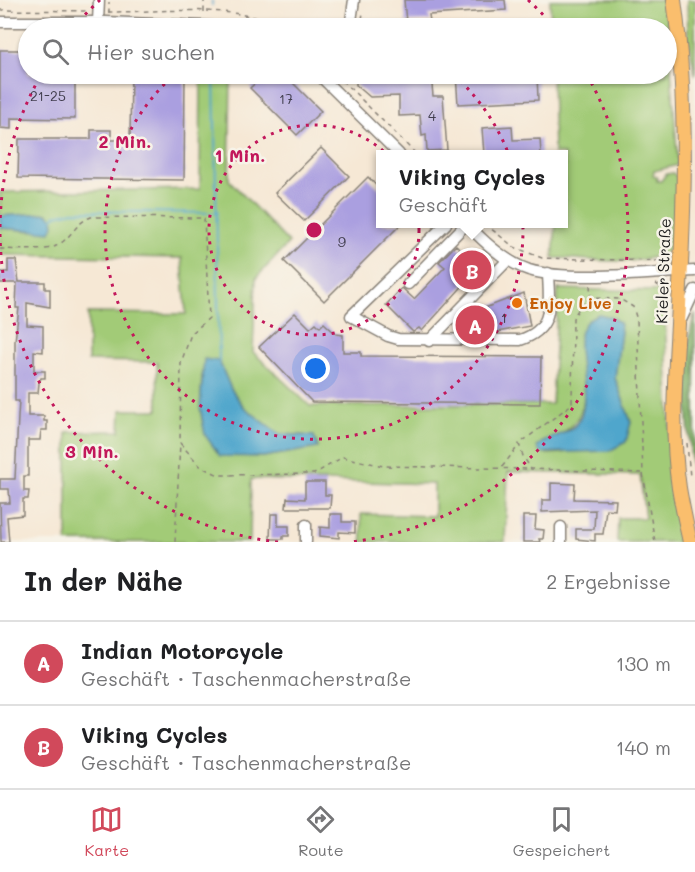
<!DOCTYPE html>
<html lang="de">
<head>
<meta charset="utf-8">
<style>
	:root { --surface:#fff; --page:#f6f6f6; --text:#202124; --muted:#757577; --line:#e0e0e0; --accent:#d1495b }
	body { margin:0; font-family:Mali,sans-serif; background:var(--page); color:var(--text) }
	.you { position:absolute; left:316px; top:369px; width:21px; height:21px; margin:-15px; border:4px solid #fff; border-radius:50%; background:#1a73e8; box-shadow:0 0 0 9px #1a73e833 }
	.badge { display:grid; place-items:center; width:39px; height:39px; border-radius:50%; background:var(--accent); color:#fff; font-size:20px; font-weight:700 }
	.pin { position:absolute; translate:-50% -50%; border:3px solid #fff; box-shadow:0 2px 6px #0006 }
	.popup { position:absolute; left:376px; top:150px; width:192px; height:78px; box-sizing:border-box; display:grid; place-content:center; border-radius:0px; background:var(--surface); filter:drop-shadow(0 2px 4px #0005); font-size:20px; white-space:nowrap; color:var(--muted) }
	.popup b { font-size:22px; color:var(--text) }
	.popup::after { content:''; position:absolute; left:50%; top:100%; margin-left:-12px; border:12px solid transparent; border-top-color:var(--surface) }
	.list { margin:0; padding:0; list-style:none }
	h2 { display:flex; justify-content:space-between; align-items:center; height:78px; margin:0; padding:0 24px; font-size:26px }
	h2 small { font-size:20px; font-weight:400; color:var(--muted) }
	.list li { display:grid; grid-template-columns:39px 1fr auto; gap:18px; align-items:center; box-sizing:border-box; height:84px; padding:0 24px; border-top:2px solid var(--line) }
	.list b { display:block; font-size:22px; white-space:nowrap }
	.list p { margin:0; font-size:20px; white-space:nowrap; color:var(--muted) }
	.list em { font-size:20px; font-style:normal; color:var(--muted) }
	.icon { flex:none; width:33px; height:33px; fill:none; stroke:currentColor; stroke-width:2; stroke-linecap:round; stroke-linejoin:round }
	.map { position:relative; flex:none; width:695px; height:542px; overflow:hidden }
	.search { position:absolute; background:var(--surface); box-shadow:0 2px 4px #0004; left:18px; right:18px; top:18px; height:66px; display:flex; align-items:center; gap:15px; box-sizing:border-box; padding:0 21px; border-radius:33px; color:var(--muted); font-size:22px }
	.sheet { height:246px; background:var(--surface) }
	nav { display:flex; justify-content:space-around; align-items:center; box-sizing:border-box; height:84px; border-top:2px solid var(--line); background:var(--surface); font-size:16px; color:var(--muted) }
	nav a { display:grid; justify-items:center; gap:3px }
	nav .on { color:var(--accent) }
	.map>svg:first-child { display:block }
</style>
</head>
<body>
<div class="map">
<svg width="695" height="542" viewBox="0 0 695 542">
	<rect width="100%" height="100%" fill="#f7f3e8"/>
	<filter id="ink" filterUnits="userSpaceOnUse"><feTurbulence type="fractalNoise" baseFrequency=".0167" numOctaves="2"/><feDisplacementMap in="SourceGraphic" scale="12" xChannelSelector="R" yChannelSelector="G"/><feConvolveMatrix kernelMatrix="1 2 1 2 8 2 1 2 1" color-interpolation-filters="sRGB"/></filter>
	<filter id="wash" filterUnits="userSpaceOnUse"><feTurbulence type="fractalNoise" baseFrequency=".008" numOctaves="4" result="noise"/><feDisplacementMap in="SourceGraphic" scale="24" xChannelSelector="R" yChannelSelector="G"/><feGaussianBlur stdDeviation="1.35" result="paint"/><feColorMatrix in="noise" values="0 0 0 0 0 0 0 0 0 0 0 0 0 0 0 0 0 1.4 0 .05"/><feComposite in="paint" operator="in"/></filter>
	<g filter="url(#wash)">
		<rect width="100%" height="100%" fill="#f6e8d5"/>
		<g fill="#a2cb77" stroke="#5f744a" stroke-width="1.5" fill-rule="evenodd">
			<path d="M550,0H666L678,165L654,171L653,176L657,177V181H661L666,174L673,173L678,178L674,247C646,270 589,258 553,258L556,224H564V154H554L552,74H666V28H551Z"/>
			<path d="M687,0H695V75L688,36Z"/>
			<path d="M201,74H231L229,180L289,243L256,278L253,352L310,406L552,404L558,289L659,291L664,297L673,488L684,542H617L618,518H645L640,475L508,472L505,542H362L361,514L434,516V484L251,479L250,542H67V432L120,431L121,410H158L157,362L88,361V313L186,314L182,258L0,255V228L32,231L47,213L0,216V192L200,189ZM621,331L615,378L631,422L564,453L547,454L541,443C601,423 582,385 579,334ZM219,361L231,389L244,407L279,434L314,436L318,448L263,457L220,455C197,425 200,412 202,375Z"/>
		</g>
		<path fill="#81af68" stroke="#4e6642" stroke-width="1.5" d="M695,313V500C690,449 679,361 695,313Z"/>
		<g fill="#50a6cc" stroke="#366174" stroke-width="1.5">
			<path d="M47,213L53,218L54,225L51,232L0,228V216Z"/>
			<path d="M599,314L611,317L619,322L621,331L615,378L631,422L626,442L609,451L540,453L537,447C549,434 569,437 579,420C597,390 557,328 599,314Z"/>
			<path d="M204,359L219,361L231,389L244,407L279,434L314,436L318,448L263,457L220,456L205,435L200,407Z"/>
		</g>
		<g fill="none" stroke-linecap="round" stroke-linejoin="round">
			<g stroke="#50a6cc" stroke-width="2">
				<path d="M212,5V0"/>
				<path d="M214,74L219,361"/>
				<path d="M53,218L56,215L73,211L218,213"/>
			</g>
		</g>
		<g id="blocks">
			<g fill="#aa9fe0">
				<path d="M404,0H505L506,10L429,15L430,21L406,22Z"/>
				<path d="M21,47H28V74H75V119L11,118V129L0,128V50H21Z"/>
				<path d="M131,74H185L184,180L18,178L19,139H91V130H111V140H130Z"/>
				<path d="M265,74H284L321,111L297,135L250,88Z"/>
				<path d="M431,74L433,96H443L447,150L427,151L426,135L422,136L420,115L399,116V96L370,97L356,85V75Z"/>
				<path d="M456,74H537L538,100L458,104Z"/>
				<path d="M512,126L513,140L540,139L541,154H484L482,128Z"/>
				<path d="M321,148L349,176L304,221L275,193Z"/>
				<path d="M368,177L381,190V224H401L324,301L284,261Z"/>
				<path d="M456,245L483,270L471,283L468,280L422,331L419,328L413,332L386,305L402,288L414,299L445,267L439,262Z"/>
				<path d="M8,260H16L19,282H45V289H50V307L27,303V325L43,326V352L34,351V371H45V378H41L39,383L38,393H28V416H44V421H47V430H41L40,440H28V476H24V491H29L28,499H23V515L7,517L9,542H1L0,503H10L9,489H0V479H15L18,417L19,401H15V341L19,308H16L17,283H0V272H8Z"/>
				<path d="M524,293L530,326L497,332H466L464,329L463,324L469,314Z"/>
				<path d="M295,313L310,328L316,323L320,327L324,323L336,334L343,335V352H361V356L541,357L540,404L312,402L259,347Z"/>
				<path d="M305,482H325V495H331L330,508H286L287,498L305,499Z"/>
				<path d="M551,483L575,484L574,499L616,500L615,510L606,509L603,534H595V541L576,539V529H594L595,510L542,512V500H551Z"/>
				<path d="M271,514H278V526H289V536H283V539H270Z"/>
				<path d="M330,514H342V522H355V533L339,532V538L320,536V527L330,528Z"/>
				<path d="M523,516H536L535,529L544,530L543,539H539L540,542H523Z"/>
			</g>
		</g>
	</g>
	<g filter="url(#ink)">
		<use href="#blocks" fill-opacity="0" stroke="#898278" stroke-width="1.5"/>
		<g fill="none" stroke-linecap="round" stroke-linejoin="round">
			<defs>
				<g id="minor">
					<path d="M0,22H106L250,28"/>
					<path d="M98,22L99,0"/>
					<path d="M350,28L354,0"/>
					<path d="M318,74L399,154"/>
					<path d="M446,224L351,316L388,336L398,339L520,340C555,329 549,304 548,273"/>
					<path d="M467,224C484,242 505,262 529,270C568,282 652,273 695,271"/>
					<path d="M408,284L466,224"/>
					<path d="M681,320L695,290"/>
					<path d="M429,341L508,260"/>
					<path d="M306,542V525"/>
					<path d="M561,542V527"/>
				</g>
				<path id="major" d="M674,0C689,107 684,216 678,324C675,378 671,434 679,488C682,506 686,524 690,542"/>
			</defs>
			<use href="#minor" stroke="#898278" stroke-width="13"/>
			<use href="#major" stroke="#898278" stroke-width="16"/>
			<g stroke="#898278" stroke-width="1.5" stroke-dasharray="4.5 4.5" stroke-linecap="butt">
				<path d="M0,10L88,11"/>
				<path d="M108,12C163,12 236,3 284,28"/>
				<path d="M204,12V0"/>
				<path d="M109,13V2"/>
				<path d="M361,28L363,12"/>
				<path d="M336,74L416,154"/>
				<path d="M485,224L514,247L542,258L658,261L670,253"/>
				<path d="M0,249C13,249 46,252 56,246C71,239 75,223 91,217L204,218L209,318L191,334L181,363L180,442"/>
				<path d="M656,284L661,287L668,286"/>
				<path d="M590,285L591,298L620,299L633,307L637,320L643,473L531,469L523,456L519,444L572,404L573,318L581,305L591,298"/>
				<path d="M687,443L690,477"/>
				<path d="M502,467L519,445"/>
				<path d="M643,474L655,542"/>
				<path d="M175,542L180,443L201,467L219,475L314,474L343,457L383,466L530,469"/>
			</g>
			<use href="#minor" stroke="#fff" stroke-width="10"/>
			<use href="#major" stroke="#fabe6d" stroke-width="14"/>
		</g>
	</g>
	<g fill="none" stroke="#c2185b" stroke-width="3" stroke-dasharray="3 6">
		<circle cx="314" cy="230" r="105"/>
		<path d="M260 28A209 209 0 0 1 368 28M454 75A209 209 0 1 1 174 75"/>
		<path d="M278 542A314 314 0 0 1 0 233M0 227A314 314 0 0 1 41 75M73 28A314 314 0 0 1 100 0M528 0A314 314 0 0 1 555 28M587 75A314 314 0 0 1 350 542"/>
	</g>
	<circle fill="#e8710a" stroke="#f7f3e8" stroke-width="2" cx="517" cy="303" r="6"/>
	<g text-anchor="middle" stroke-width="5" stroke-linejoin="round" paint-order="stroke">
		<g font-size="14" fill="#403d4d">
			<text x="48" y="101">21-25</text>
			<text x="286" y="104">17</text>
			<text x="432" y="121">4</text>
			<text x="342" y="247">9</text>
			<text x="504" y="323">1</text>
		</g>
		<g font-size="16" fill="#1c1c1c" stroke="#f7f3e8">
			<text transform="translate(663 271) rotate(-88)" y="6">Kieler Straße</text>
		</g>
		<g font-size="16" font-weight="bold" fill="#c56008" stroke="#f7f3e8" text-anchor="start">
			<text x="529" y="309">Enjoy Live</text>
		</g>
	</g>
	<circle cx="314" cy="230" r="9" fill="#c2185b" stroke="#f7f3e8" stroke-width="3"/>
	<g font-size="18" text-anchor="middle" font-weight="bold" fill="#c2185b" stroke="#f7f3e8" stroke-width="5" stroke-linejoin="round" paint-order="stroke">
		<text x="125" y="148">2 Min.</text>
		<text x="240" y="162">1 Min.</text>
		<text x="92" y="458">3 Min.</text>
	</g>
</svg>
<div class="you"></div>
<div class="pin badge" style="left:475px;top:325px">A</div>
<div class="pin badge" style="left:472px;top:270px">B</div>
<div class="popup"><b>Viking Cycles</b>Geschäft</div>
<div class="search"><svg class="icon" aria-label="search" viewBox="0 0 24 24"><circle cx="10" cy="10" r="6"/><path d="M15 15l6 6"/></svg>Hier suchen</div>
</div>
<section class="sheet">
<h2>In der Nähe<small>2 Ergebnisse</small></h2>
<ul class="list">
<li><span class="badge">A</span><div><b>Indian Motorcycle</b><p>Geschäft · Taschenmacherstraße</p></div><em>130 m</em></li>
<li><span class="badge">B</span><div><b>Viking Cycles</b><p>Geschäft · Taschenmacherstraße</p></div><em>140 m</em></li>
</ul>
</section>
<nav>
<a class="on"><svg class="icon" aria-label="map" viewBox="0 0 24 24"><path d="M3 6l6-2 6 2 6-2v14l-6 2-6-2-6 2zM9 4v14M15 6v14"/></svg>Karte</a>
<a><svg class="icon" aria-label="directions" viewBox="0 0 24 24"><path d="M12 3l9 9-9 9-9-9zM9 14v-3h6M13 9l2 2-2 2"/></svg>Route</a>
<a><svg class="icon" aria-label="saved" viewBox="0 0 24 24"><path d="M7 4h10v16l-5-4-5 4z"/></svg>Gespeichert</a>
</nav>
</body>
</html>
